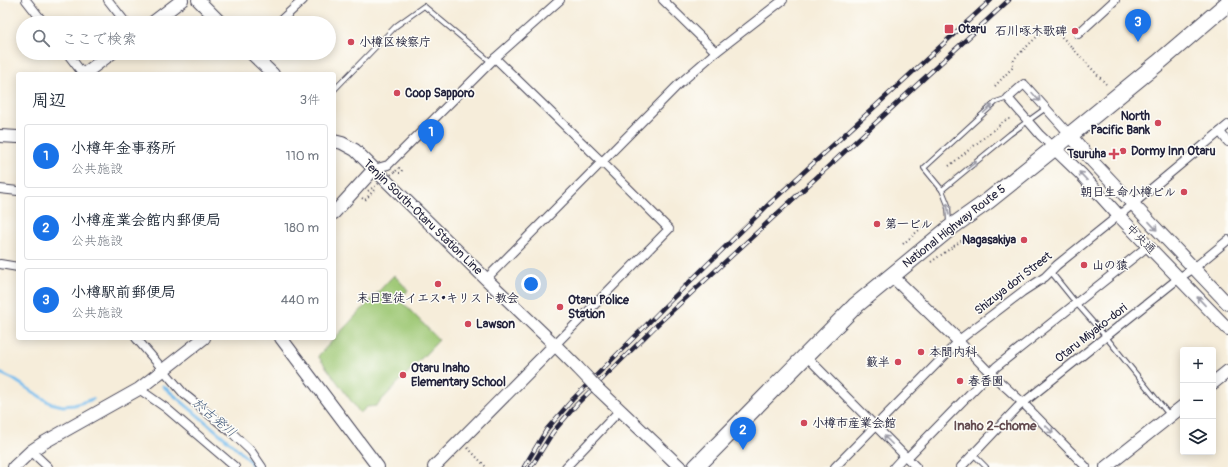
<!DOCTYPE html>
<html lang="ja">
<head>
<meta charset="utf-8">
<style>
	:root { --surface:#fff; --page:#f6f6f7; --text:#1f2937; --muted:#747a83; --line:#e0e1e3; --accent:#1a73e8 }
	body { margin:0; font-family:Pangolin,"Klee One",sans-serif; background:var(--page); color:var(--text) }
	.controls { position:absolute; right:12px; bottom:12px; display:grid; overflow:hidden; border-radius:4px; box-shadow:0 2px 10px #0003 }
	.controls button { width:36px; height:36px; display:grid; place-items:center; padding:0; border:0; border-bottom:1px solid var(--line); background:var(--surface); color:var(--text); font:20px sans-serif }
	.you { position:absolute; left:531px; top:284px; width:14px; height:14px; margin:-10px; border:3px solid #fff; border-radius:50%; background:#1a73e8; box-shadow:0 0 0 6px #1a73e833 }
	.badge { display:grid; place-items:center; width:26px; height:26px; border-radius:50%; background:var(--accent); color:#fff; font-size:13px; font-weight:700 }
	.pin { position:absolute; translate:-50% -33px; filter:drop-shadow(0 1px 2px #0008) }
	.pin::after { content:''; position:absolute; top:21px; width:14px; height:12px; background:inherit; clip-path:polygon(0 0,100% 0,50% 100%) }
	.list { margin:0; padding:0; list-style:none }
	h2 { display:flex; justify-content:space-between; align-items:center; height:52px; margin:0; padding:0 16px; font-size:17px }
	h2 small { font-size:13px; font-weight:400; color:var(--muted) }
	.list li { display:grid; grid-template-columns:26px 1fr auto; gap:12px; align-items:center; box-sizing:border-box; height:64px; margin:0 8px 8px; padding:0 8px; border:1px solid var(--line); border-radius:4px }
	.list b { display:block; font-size:15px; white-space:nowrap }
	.list p { margin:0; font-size:13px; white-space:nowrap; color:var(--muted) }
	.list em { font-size:13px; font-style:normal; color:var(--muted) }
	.icon { flex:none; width:22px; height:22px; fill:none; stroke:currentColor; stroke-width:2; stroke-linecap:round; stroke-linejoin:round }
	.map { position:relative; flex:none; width:1228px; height:467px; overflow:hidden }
	.search { position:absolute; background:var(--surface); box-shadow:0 2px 10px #0003; left:16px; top:16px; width:320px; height:44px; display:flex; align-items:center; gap:10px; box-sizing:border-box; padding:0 14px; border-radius:22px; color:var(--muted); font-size:15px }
	.panel { position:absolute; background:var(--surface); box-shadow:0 2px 10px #0003; left:16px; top:72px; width:320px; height:268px; border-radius:4px }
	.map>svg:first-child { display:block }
</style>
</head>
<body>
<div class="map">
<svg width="1228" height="467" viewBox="0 0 1228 467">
	<rect width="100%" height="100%" fill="#fdfcf7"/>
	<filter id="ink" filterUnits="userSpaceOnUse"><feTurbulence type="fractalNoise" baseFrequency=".025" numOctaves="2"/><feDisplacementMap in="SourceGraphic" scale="8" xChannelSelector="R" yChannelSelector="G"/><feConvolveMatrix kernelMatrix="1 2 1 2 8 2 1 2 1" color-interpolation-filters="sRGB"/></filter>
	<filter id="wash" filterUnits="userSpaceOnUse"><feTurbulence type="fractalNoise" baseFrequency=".012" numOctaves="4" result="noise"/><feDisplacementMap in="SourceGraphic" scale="16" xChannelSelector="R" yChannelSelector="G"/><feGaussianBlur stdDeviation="0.9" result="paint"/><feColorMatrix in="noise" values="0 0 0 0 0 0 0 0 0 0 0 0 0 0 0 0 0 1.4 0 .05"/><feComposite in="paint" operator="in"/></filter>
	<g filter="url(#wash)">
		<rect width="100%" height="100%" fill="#f6edda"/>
		<path fill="#9ec875" stroke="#607558" d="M394,275L408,290L400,300L439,340L376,406L367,407L360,413L318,356Z"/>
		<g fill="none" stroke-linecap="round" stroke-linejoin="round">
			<g stroke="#77bdee" stroke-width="3">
				<path d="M0,373L13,379L50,403L63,406L74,405L93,399"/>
				<path d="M163,386L233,445L249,460L253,467"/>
			</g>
		</g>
	</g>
	<g filter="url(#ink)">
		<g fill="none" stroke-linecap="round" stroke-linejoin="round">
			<defs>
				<g id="lane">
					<path d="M334,90L396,26L424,6L491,62"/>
					<path d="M942,190L1010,134L1046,108"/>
					<path d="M949,224L948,205L942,190L924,168L996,102L1008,98"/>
					<path d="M1051,272L1076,303L1106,337L1170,416"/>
					<path d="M973,454L986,467"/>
				</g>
				<g id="street">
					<path d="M26,0L44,23"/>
					<path d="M108,0L126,23"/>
					<path d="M663,0L716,52"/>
					<path d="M278,23L303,0"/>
					<path d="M1078,34L1115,0"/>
					<path d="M67,53L83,74"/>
					<path d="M495,58L602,162L669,229L555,345"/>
					<path d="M1220,132L1228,142"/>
					<path d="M1054,148L1040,135L1008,98L1024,84L1070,135"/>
					<path d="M374,169L388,165L495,58L560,0"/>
					<path d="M0,189L18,191"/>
					<path d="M0,264L18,267"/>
					<path d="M486,279L679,84L716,52L783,0"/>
					<path d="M136,338L184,394L230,431L251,451L262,467"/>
					<path d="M959,341L990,373L1023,403L1086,467"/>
					<path d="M805,355L916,467"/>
					<path d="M139,389L166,408L235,467"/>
					<path d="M31,451L48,467"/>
					<path d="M907,458L996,367L1148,246"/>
					<path d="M566,467L620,410"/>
					<path d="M835,467L963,337L1022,292L1045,277L1057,265L1133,204L1228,125"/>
					<path d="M894,467L904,456"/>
					<path d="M961,467L1018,407L1179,278L1194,268L1228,240"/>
				</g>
				<g id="secondary">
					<path d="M198,0L221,23"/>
					<path d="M152,23L182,0"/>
					<path d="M251,53L273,74"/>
					<path d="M84,74L112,53"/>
					<path d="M1070,135L1093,162L1228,304"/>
					<path d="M0,136L18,137"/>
					<path d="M334,141L342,143L355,150L486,279L555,345L577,367"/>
					<path d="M1054,148L1081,174L1119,216L1228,329"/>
					<path d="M334,213L374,169"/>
					<path d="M891,275L959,341"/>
					<path d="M281,338L378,467"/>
					<path d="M1213,383L1228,371"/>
					<path d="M598,389L680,467"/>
					<path d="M14,467L31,451L43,443L139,389L204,338"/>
					<path d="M434,467L555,345"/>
					<path d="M1106,467L1183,406"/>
				</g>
				<path id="highway" d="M696,467L855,306L950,228L988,201L1054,148L1158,63L1228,3"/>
			</defs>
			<use href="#lane" stroke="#424053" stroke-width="6"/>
			<use href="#street" stroke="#424053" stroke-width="10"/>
			<use href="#secondary" stroke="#424053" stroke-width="14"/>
			<use href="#highway" stroke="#424053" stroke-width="18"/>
			<g stroke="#424053" stroke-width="2" stroke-dasharray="1 3" stroke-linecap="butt">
				<path d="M995,86L1012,68L1014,59L1049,25L1066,41L1106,84"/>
				<path d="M949,166L1007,119H1011"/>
				<path d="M396,171L399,168L402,170L401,173H397"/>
				<path d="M362,198L365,200L374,190"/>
				<path d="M903,244L926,224"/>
				<path d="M931,262L964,239"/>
				<path d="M468,448L486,467"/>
			</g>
			<use href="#lane" stroke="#fff" stroke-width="4"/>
			<use href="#street" stroke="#fff" stroke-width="8"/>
			<use href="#secondary" stroke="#fff" stroke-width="12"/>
			<use href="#highway" stroke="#fff" stroke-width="16"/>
			<defs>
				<g id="rail">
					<path d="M524,467L547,429L573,399L671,300L769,204L991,0"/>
					<path d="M531,467L553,432L577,404L662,320L1009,0"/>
				</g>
			</defs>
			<use href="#rail" stroke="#22223b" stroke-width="4.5"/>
			<use href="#rail" stroke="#fdfcf7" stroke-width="3" stroke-dasharray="9" stroke-linecap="butt"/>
			<defs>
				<path id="secondary-bridge" d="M577,367L598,389"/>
			</defs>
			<use href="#secondary-bridge" stroke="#424053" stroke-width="14" stroke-linecap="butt"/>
			<path stroke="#424053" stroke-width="2" stroke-dasharray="1 3" stroke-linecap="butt" d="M368,191L396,171"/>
			<use href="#secondary-bridge" stroke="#fff" stroke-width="12"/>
		</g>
		<defs><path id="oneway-shaft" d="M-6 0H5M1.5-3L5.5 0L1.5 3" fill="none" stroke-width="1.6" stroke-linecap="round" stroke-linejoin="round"/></defs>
		<g stroke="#9c9ca7">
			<use href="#oneway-shaft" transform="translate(1036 97) rotate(48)"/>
			<use href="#oneway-shaft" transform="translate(988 109) rotate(-42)"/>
			<use href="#oneway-shaft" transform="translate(972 165) rotate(-40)"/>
			<use href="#oneway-shaft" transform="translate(1083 176) rotate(-133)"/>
			<use href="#oneway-shaft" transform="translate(948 209) rotate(-98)"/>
			<use href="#oneway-shaft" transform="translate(1153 226) rotate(47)"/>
			<use href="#oneway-shaft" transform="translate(1201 301) rotate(-133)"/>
			<use href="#oneway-shaft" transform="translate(1049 429) rotate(45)"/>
			<use href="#oneway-shaft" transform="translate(888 440) rotate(-135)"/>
		</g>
	</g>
	<g fill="#d1495b" stroke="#fdfcf7" stroke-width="1.5">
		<rect x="944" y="24" width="10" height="10" rx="2"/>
		<circle cx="1075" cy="31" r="4"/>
		<circle cx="351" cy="42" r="4"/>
		<circle cx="397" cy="93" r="4"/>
		<circle cx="1158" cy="123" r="4"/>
		<circle cx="1123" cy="151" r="4"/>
		<path d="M1112 148h4v4h4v4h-4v4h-4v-4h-4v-4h4z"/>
		<circle cx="1184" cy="192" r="4"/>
		<circle cx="877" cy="224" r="4"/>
		<circle cx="1024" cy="240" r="4"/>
		<circle cx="1084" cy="265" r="4"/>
		<circle cx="438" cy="284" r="4"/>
		<circle cx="560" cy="307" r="4"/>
		<circle cx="468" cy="324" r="4"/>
		<circle cx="921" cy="352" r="4"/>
		<circle cx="898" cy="362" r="4"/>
		<circle cx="403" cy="375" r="4"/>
		<circle cx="960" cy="381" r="4"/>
		<circle cx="804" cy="423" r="4"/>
	</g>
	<g text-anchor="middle" stroke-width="3" stroke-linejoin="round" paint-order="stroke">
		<g font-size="12" font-weight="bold" fill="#22223b" stroke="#fdfcf7" text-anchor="start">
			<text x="958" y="33">Otaru</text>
			<text x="1067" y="35" text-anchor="end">石川啄木歌碑</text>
			<text x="359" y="46">小樽区検察庁</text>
			<text x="405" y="97">Coop Sapporo</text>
			<text x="1150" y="120" text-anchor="end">North<tspan x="1150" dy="14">Pacific Bank</tspan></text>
			<text x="1131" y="155">Dormy Inn Otaru</text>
			<text x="1106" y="158" text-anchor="end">Tsuruha</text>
			<text x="1176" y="196" text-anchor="end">朝日生命小樽ビル</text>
			<text x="885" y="228">第一ビル</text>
			<text x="1016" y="244" text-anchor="end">Nagasakiya</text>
			<text x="1092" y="269">山の猿</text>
			<text x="438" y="302" text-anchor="middle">末日聖徒イエス•キリスト教会</text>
			<text x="568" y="304">Otaru Police<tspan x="568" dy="14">Station</tspan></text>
			<text x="476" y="328">Lawson</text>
			<text x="929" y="356">本間内科</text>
			<text x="890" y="366" text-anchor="end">籔半</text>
			<text x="411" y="372">Otaru Inaho<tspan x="411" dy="14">Elementary School</tspan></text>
			<text x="968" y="385">春香園</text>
			<text x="812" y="427">小樽市産業会館</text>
		</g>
		<g font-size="12" fill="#22223b" stroke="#fdfcf7">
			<text transform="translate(423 217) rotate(44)" y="4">Tenjin South-Otaru Station Line</text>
			<text transform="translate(954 226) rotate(-38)" y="4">National Highway Route 5</text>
			<text transform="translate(1141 239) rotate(45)" y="4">中央通</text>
			<text transform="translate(1013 283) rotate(-38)" y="4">Shizuya dori Street</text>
			<text transform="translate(1091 333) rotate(-38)" y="4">Otaru Miyako-dori</text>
		</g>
		<g font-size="13" font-style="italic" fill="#40587a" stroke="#fdfcf7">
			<text transform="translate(215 417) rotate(40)" y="5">於古発川</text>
		</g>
		<g font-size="13" font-weight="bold" fill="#644c50" stroke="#fdfcf7">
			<text x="995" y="430">Inaho 2-chome</text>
		</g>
	</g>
</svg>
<div class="controls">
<button>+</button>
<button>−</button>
<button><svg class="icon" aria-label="layers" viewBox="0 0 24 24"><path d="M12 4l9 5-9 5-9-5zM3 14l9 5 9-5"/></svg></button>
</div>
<div class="you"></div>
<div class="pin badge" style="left:431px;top:152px">1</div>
<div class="pin badge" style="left:743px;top:450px">2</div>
<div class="pin badge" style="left:1138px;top:42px">3</div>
<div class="search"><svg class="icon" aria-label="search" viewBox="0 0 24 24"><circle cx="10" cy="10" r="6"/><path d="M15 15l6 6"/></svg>ここで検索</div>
<section class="panel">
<h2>周辺<small>3件</small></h2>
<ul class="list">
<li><span class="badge">1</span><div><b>小樽年金事務所</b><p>公共施設</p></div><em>110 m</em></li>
<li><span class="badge">2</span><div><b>小樽産業会館内郵便局</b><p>公共施設</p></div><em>180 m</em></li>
<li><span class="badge">3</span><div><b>小樽駅前郵便局</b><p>公共施設</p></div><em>440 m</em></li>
</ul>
</section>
</div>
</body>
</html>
